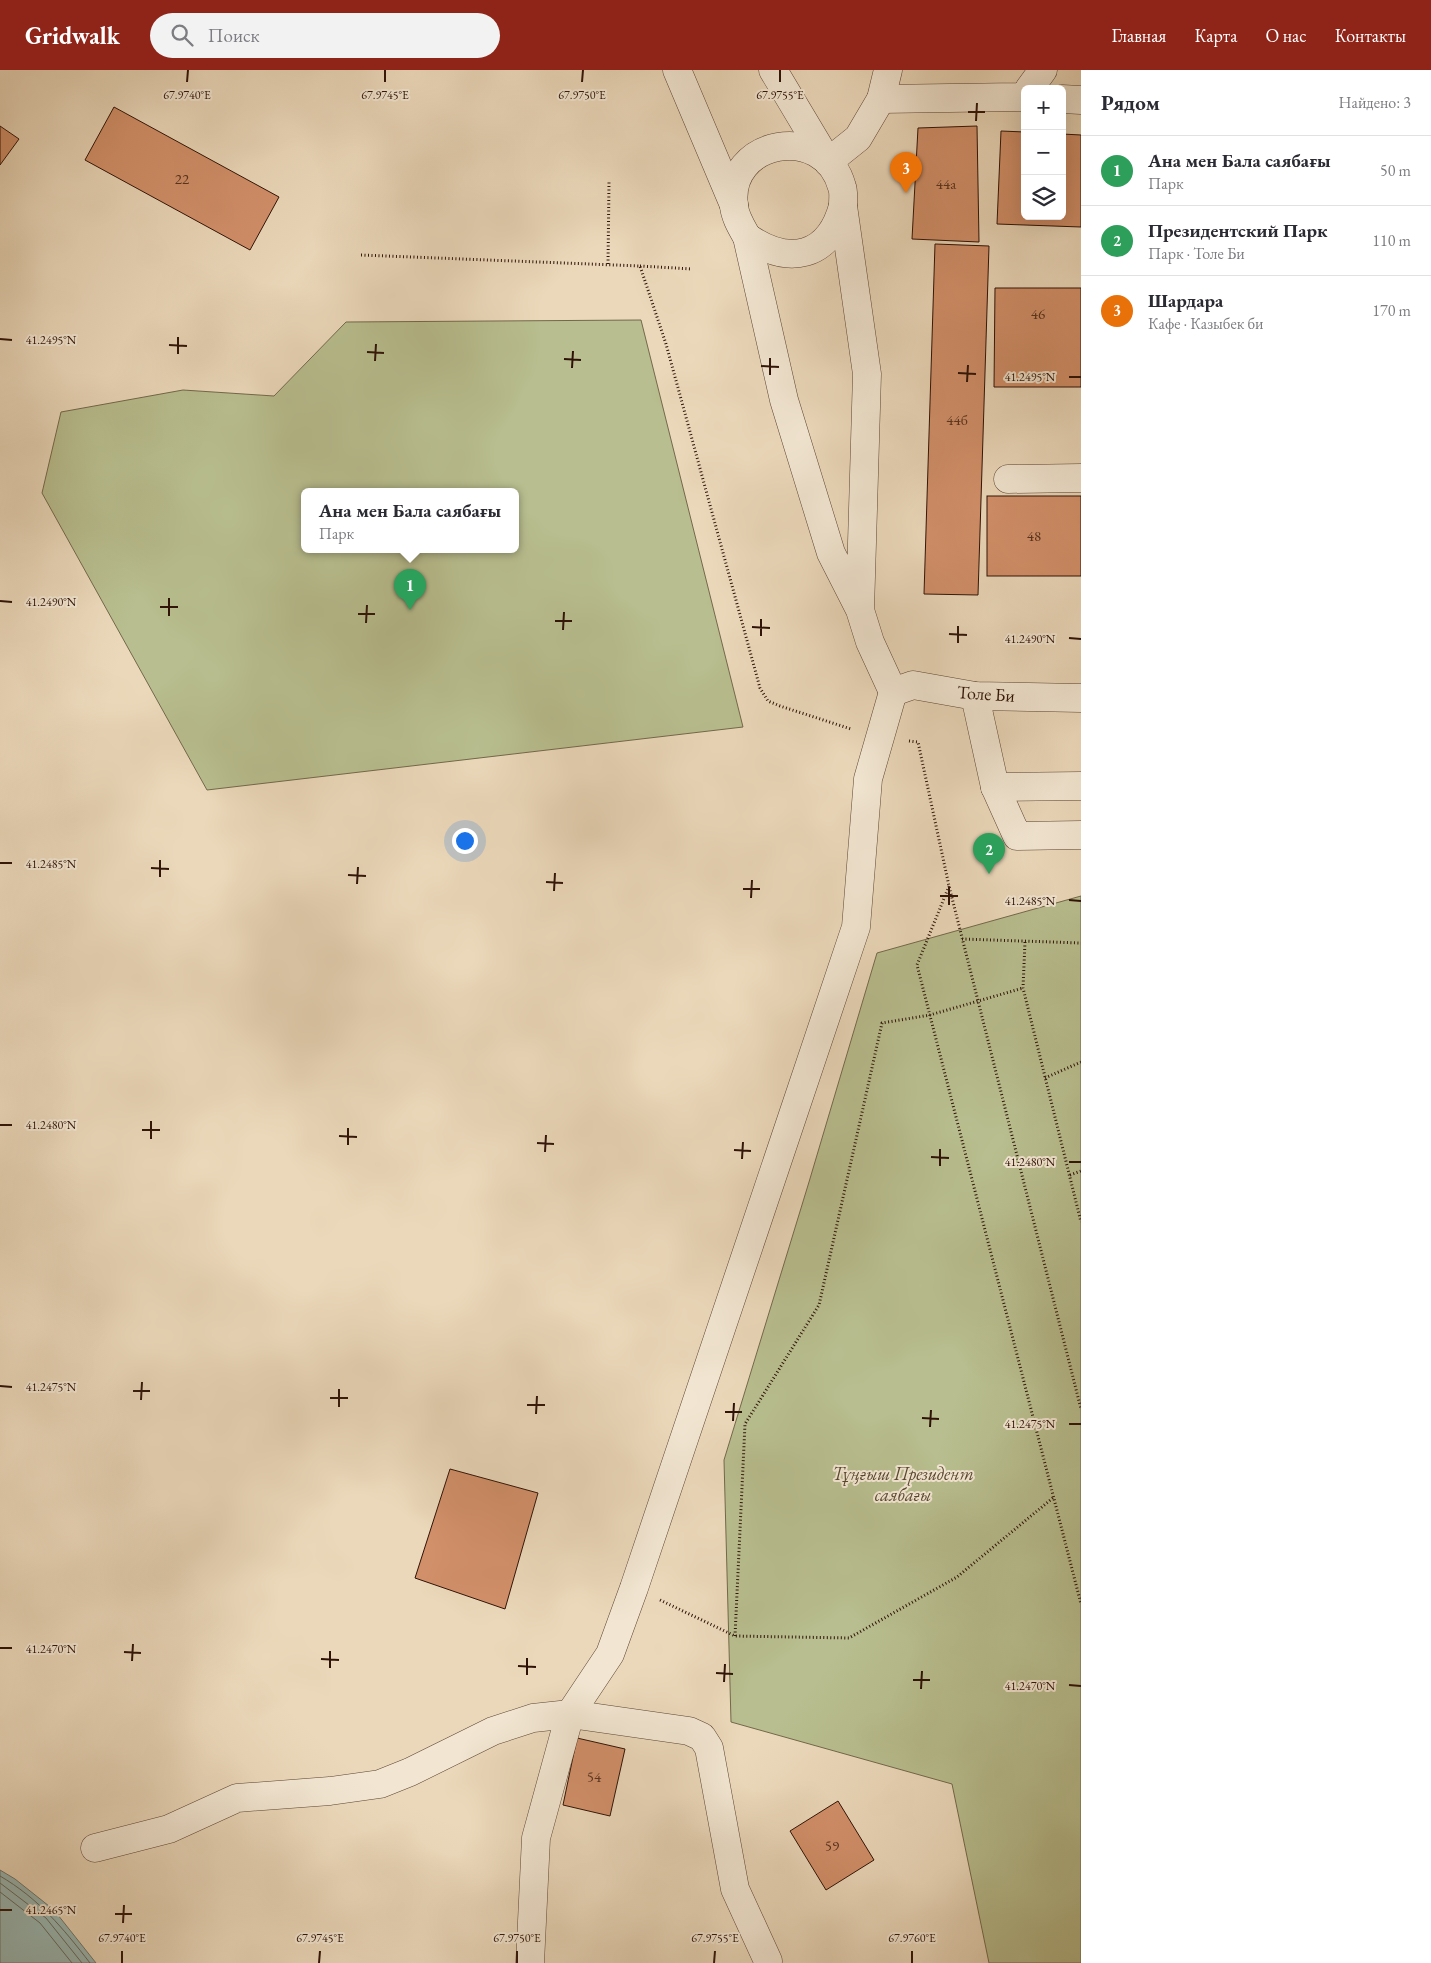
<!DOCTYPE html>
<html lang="ru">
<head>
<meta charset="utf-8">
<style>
	:root { --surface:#fff; --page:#f2f2f3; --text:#2b2b33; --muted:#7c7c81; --line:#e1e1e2; --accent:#8f2418 }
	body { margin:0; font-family:"EB Garamond",serif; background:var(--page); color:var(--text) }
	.controls { position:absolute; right:15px; top:15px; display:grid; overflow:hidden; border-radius:8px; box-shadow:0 5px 20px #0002 }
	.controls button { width:45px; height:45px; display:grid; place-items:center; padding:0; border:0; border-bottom:1px solid var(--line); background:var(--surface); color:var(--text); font:25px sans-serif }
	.you { position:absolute; left:464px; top:770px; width:18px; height:18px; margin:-12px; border:4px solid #fff; border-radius:50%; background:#1a73e8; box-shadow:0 0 0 8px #1a73e833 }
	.badge { display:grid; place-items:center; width:32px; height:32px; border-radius:50%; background:var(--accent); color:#fff; font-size:16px; font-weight:700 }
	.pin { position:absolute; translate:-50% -41px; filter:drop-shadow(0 1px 2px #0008) }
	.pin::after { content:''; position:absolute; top:26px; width:18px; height:15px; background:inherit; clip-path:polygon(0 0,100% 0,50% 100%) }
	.popup { position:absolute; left:301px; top:418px; width:218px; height:65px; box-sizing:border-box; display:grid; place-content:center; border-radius:8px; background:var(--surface); filter:drop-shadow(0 1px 4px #0005); font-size:16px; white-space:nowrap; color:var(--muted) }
	.popup b { font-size:19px; color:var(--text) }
	.popup::after { content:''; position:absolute; left:50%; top:100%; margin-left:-10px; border:10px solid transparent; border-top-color:var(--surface) }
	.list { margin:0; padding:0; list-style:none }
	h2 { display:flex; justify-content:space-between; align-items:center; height:65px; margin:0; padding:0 20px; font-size:21px }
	h2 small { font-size:16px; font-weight:400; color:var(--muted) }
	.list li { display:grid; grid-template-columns:32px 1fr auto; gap:15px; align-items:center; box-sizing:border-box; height:70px; padding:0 20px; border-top:1px solid var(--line) }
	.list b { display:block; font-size:19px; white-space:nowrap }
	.list p { margin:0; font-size:16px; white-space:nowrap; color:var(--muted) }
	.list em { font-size:16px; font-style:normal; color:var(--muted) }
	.icon { flex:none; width:28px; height:28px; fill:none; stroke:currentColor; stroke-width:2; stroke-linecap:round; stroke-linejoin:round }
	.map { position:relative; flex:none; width:1081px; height:1893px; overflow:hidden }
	header { display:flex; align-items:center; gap:30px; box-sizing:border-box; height:70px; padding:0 25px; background:var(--accent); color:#fff }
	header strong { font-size:24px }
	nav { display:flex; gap:28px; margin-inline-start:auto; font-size:18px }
	.search { width:350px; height:45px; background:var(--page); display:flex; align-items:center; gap:12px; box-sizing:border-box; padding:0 18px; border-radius:28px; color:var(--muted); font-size:19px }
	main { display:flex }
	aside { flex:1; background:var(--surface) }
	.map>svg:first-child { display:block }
</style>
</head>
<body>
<header>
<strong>Gridwalk</strong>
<div class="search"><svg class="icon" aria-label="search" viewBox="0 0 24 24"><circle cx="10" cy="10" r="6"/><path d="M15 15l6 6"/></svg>Поиск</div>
<nav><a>Главная</a><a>Карта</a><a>О нас</a><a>Контакты</a></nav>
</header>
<main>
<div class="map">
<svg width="1081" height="1893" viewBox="0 0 1081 1893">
	<rect width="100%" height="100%" fill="#ebd8ba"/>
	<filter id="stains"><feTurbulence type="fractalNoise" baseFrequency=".004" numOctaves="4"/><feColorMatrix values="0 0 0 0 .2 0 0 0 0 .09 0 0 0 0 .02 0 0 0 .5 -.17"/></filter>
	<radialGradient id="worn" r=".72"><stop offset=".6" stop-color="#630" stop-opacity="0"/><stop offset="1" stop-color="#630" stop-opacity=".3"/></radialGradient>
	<g fill="#b8be8f" stroke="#73684b" fill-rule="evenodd">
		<path d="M641,250L743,657L207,720L42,423L61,342L183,320L274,326L346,252ZM305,421H515V479H305Z"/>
		<path d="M1081,826V1893H989L952,1714L731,1652L724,1390L809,1112L877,883Z"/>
	</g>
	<path fill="#99b9b5" stroke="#6e766f" d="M0,1800L15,1809L54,1840L96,1893H0Z"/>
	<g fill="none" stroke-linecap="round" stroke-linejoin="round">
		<g stroke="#64665e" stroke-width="1">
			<path d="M0,1806C38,1828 63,1858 90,1893"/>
			<path d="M0,1813L46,1848L82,1893"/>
			<path d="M0,1822L40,1853L72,1893"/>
		</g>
	</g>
	<g fill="#d2906a" stroke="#2e1207">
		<path d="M114,37L279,127L250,180L85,90Z"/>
		<path d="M0,56L19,69L0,95Z"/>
		<path d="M977,56L979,172L912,169L918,58Z"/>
		<path d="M1001,61L1025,62V146H1062V64L1081,65V157L997,154Z"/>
		<path d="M935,174L989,176L978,525L924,524Z"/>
		<path d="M995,218H1081V317H994Z"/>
		<rect x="987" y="426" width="94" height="80"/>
		<path d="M450,1399L538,1423L505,1539L415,1508Z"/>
		<path d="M577,1668L625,1679L610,1746L563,1735Z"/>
		<path d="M838,1731L874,1790L826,1820L790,1761Z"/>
	</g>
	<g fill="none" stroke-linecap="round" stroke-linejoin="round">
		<defs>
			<g id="minor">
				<path d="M677,0L734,135"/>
				<path d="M773,0L828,92L858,68L881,29L888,0"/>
				<path d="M1029,19L1043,0"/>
				<path d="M881,29L1023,27L1025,24"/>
				<path d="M1062,29L1081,30"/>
				<path d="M747,167C789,196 829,188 843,136"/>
				<path d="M1008,409L1081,408"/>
				<path d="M860,540L867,304L843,136C843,130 844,122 842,117C824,51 725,70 734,136C735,147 742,158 747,167L784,330L831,483L860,540L870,572L893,622"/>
				<path d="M893,622L913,615L975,626L1081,628"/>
				<path d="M975,626L995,717L1017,766L1081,765"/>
				<path d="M995,717L1081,716"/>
				<path d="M95,1778L169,1759L237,1728L330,1721L380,1714L410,1702L493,1661L533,1648L570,1644L689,1661L702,1667L709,1678L735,1819L768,1891"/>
				<path d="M530,1893L536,1768L570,1644L610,1584L634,1518L856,857L868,709L893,622"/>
			</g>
		</defs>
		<use href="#minor" stroke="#5d4434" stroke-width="29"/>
		<g stroke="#2e1207" stroke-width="3" stroke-dasharray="1 2.5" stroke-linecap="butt">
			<path d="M361,185L640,196L666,274L760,618L768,631L780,636L851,659"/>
			<path d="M608,194L609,112"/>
			<path d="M640,196L692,199"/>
			<path d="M909,671L918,672L949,816L1081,1339"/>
			<path d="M949,816L917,895L1081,1534"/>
			<path d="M962,869L1081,873"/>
			<path d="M1025,872L1023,918L1081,1152"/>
			<path d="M1045,1008L1081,992"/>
			<path d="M1070,1105L1081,1101"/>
			<path d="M660,1530L735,1566L849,1568L957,1507L1054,1427"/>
			<path d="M735,1566L745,1354L819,1235L882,953L930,945L1023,918"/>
		</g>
		<use href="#minor" stroke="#f2e6d2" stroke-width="28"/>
	</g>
	<path fill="none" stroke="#2e1207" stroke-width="2" d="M187,12L188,0M385,12V0M582,12L583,0M780,12V0M968,42H985M976,51L977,33M0,269L12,270M169,275L187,276M367,282L384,283M178,284V267M564,289L581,290M375,291L376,274M761,296L779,297M572,298L573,281M958,303L976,304M770,305V288M1069,307H1081M967,312L968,295M0,531L12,532M160,537H178M358,544H375M169,546V528M555,551H572M366,553L367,535M752,557L770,558M563,560L564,542M949,564L967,565M761,566V549M1069,568L1081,569M958,573V556M0,793H12M151,798L169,799M348,805L366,806M160,807V790M546,812L563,813M357,814L358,797M743,819H760M554,821L555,803M940,826H958M751,828L752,810M1069,830L1081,831M949,835V817M0,1055H12M142,1060H160M339,1066L357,1067M151,1069V1051M537,1073L554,1074M348,1075V1058M734,1080L751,1081M545,1082L546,1065M931,1087L949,1088M742,1089L743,1072M1069,1092H1081M940,1096V1079M0,1316L12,1317M133,1321H150M330,1328H348M141,1330L142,1312M527,1335H545M339,1337V1319M725,1342H742M536,1344L537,1326M922,1348L939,1349M733,1351L734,1333M1069,1354H1081M930,1357L931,1340M0,1578H12M124,1582L141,1583M321,1589L339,1590M132,1591L133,1574M518,1596L536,1597M330,1598V1581M716,1603L733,1604M527,1605V1588M913,1610H930M724,1612L725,1594M1069,1615L1081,1616M921,1619L922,1601M0,1840H12M115,1844H132M123,1853L124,1835M122,1893V1881M319,1893L320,1881M517,1893V1881M714,1893L715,1881M912,1893V1881"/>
	<g text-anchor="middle" stroke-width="4" stroke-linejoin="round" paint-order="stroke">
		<g font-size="15" fill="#573220">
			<text x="182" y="114">22</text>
			<text x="946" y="119">44а</text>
			<text x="1038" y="249">46</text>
			<text x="957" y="355">44б</text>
			<text x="1034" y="471">48</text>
			<text x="594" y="1712">54</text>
			<text x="832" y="1781">59</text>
		</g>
		<g font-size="18" fill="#2e1207" stroke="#f2e6d2">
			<text transform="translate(986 624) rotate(4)" y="6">Толе Би</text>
		</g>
		<g font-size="18" font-style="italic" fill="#574630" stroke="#f2e6d2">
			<text x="903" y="1410">Тұңғыш Президент<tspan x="903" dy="21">саябағы</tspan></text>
		</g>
	</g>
	<g font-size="12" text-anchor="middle" fill="#2e1207" stroke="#f2e6d2" stroke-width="4" stroke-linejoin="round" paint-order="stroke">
		<text x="187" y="29">67.9740°E</text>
		<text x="385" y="29">67.9745°E</text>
		<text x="582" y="29">67.9750°E</text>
		<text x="780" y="29">67.9755°E</text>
		<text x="51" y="274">41.2495°N</text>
		<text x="1030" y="311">41.2495°N</text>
		<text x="51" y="536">41.2490°N</text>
		<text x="1030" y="573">41.2490°N</text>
		<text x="51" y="798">41.2485°N</text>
		<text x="1030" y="835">41.2485°N</text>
		<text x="51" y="1059">41.2480°N</text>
		<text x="1030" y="1096">41.2480°N</text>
		<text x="51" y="1321">41.2475°N</text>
		<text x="1030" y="1358">41.2475°N</text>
		<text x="51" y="1583">41.2470°N</text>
		<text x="1030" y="1620">41.2470°N</text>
		<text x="51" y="1844">41.2465°N</text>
		<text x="122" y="1872">67.9740°E</text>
		<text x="320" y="1872">67.9745°E</text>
		<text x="517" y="1872">67.9750°E</text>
		<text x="715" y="1872">67.9755°E</text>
		<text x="912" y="1872">67.9760°E</text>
	</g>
	<rect width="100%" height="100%" filter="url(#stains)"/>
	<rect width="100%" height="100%" fill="url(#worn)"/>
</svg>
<div class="controls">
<button>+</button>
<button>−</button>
<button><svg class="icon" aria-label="layers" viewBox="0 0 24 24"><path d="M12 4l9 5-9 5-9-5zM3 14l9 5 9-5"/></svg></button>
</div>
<div class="you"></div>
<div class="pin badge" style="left:410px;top:540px;background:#2e9e5b">1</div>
<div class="popup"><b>Ана мен Бала саябағы</b>Парк</div>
<div class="pin badge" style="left:989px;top:804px;background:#2e9e5b">2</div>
<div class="pin badge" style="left:906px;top:123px;background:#e8710a">3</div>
</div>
<aside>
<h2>Рядом<small>Найдено: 3</small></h2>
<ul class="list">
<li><span class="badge" style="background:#2e9e5b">1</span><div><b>Ана мен Бала саябағы</b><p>Парк</p></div><em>50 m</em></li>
<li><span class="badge" style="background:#2e9e5b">2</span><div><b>Президентский Парк</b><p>Парк · Толе Би</p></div><em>110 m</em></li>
<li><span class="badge" style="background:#e8710a">3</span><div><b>Шардара</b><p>Кафе · Казыбек би</p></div><em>170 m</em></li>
</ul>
</aside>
</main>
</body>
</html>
